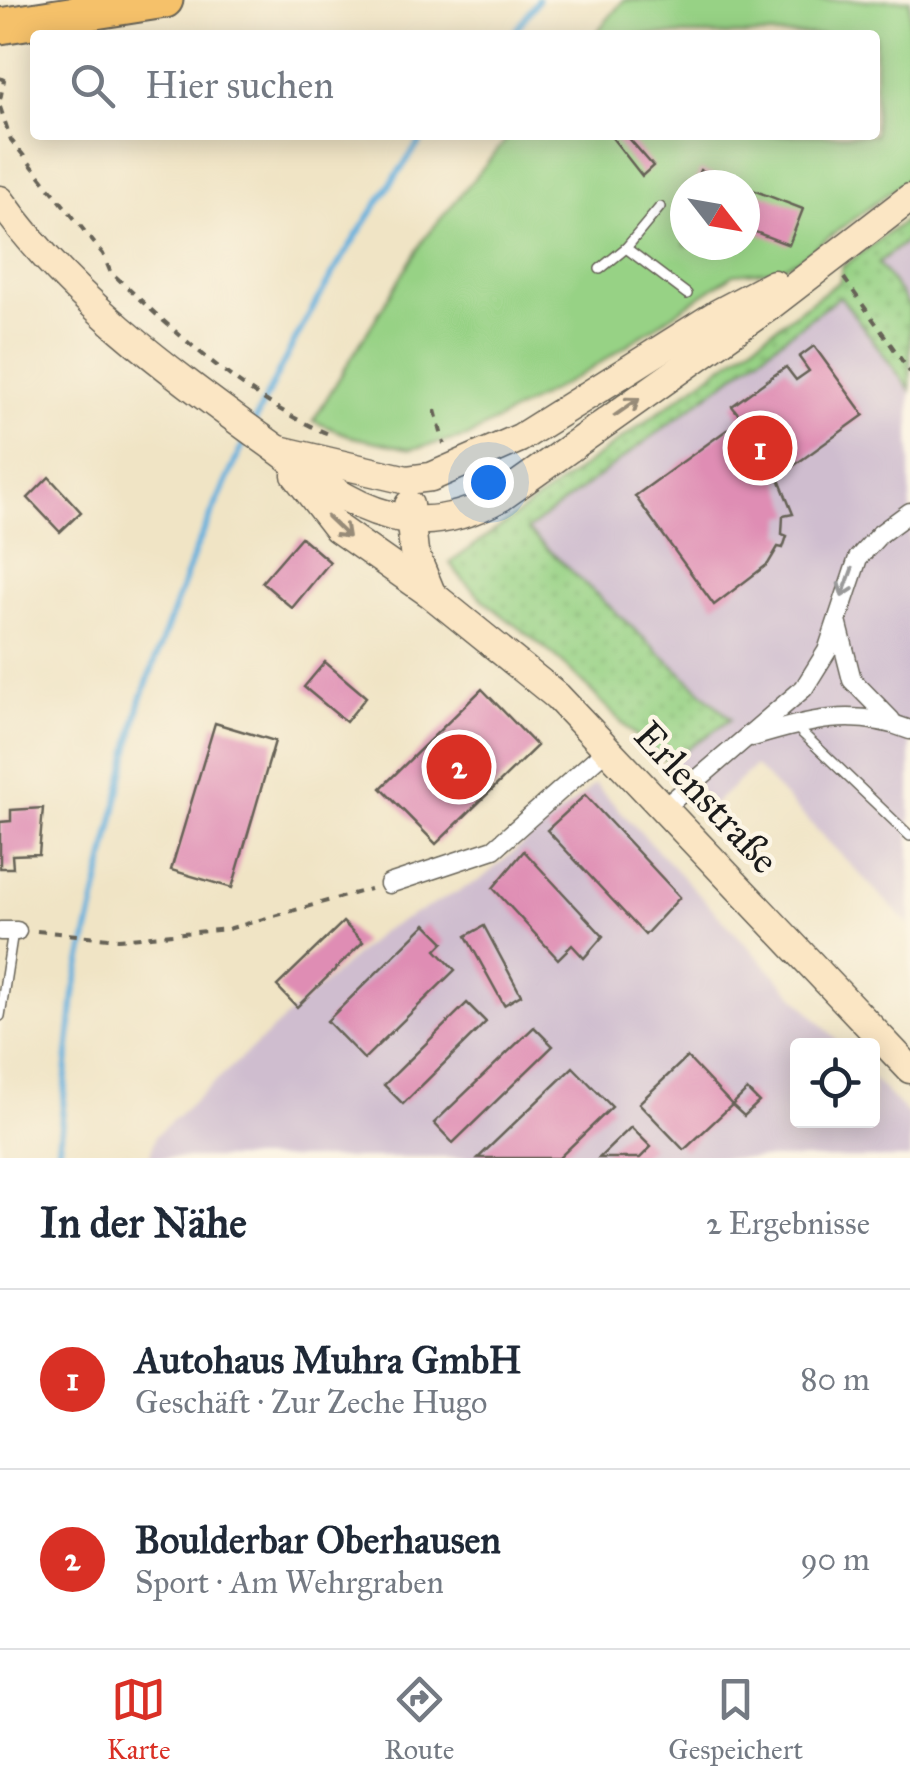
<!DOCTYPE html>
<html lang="de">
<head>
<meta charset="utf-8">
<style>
	:root { --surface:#fff; --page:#f2f2f3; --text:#1f2937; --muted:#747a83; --line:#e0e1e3; --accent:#d93025 }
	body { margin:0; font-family:"IM FELL Great Primer",serif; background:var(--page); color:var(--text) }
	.controls { position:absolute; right:30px; bottom:30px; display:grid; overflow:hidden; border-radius:10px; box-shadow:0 5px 25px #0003 }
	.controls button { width:90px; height:90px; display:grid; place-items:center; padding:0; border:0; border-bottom:2px solid var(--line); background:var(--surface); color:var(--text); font:50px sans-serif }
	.compass { position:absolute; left:670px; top:170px; width:90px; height:90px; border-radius:50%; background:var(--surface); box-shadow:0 5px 25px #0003; rotate:121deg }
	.you { position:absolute; left:488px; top:482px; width:35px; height:35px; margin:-25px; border:8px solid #fff; border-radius:50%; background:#1a73e8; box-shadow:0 0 0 15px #1a73e833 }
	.badge { display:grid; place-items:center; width:65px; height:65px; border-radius:50%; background:var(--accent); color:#fff; font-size:32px; font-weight:700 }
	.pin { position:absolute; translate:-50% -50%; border:5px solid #fff; box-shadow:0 2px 10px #0006 }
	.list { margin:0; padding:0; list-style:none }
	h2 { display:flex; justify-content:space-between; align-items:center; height:130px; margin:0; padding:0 40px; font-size:42px }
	h2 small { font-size:32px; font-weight:400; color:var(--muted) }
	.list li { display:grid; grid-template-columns:65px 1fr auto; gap:30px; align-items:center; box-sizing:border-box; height:180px; padding:0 40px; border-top:2px solid var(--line) }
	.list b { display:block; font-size:38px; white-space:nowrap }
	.list p { margin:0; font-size:32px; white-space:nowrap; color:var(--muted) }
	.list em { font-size:32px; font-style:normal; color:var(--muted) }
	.icon { flex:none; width:55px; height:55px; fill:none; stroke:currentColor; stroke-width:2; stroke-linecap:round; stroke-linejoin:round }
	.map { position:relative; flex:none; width:910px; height:1158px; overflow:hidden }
	.search { position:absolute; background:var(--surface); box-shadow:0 5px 25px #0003; left:30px; right:30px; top:30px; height:110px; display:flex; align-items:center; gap:25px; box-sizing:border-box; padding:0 35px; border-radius:10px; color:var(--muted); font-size:38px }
	.sheet { height:490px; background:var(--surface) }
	nav { display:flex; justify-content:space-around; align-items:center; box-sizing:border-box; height:140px; border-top:2px solid var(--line); background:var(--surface); font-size:28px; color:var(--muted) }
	nav a { display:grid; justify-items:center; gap:5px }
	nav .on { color:var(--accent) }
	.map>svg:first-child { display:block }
</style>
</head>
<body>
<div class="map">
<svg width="910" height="1158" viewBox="0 0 910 1158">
	<defs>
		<pattern id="grass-dots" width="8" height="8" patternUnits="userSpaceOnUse" patternTransform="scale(2.5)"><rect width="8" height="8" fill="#97d285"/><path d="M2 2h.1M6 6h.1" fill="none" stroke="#82b472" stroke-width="1.8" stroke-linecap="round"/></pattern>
	</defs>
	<rect width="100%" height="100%" fill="#fcf5e5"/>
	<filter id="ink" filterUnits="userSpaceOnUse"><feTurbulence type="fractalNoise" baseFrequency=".01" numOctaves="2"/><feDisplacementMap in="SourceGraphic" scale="20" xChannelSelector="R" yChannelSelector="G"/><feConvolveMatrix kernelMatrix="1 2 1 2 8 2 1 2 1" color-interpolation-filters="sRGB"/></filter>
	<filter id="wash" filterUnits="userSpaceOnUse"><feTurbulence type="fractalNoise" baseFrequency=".0048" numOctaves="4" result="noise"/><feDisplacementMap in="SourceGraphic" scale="40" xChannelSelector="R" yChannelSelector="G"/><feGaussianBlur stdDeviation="2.25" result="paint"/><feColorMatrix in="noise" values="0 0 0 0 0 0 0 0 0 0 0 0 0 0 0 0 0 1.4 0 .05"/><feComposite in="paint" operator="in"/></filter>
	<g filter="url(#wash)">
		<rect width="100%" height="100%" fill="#f0e4c5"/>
		<g fill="#cfbdcf">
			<path d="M910,240V926L755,766L712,806L668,762L730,719L526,530Z"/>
			<path d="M595,784L841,1045L798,1046V1120H872L873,1079L910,1116V1158H149L156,1135L382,931L480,880Z"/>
		</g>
		<path fill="url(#grass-dots)" stroke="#5a7750" stroke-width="2.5" d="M910,217V238L878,263L910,307V390L840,296L527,530L731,719L668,762C629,735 600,698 566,666C528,631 479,605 450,563L840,281L842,267Z"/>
		<path fill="#97d285" stroke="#5a7750" stroke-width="2.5" fill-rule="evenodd" d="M624,0H910V177L800,259L776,270L734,274L591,369L467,437L411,449L353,437L313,421L424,239L510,135H875V35H594ZM685,185H745V245H685Z"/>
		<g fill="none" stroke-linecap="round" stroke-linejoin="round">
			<g stroke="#65b0dd" stroke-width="6">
				<path d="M512,35L538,0"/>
				<path d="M254,423C301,320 359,226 425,135"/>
				<path d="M58,1158L74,994L140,702L195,551L246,438"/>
			</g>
		</g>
		<g id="blocks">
			<g fill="#df8db4">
				<path d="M610,135H626L653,166L642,176Z"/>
				<path d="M700,170L740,185H694Z"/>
				<path d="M745,187L803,209L789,245L745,228Z"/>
				<path d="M814,346L864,415L778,477L793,514L783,516L782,534L787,536L783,548L778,547L768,564L714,605L635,496L742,419L732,406L773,376L786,367L796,380L809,371L799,357Z"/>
				<path d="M49,477L81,512L60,532L28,498Z"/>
				<path d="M301,537L330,562L292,608L262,582Z"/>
				<path d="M325,662L366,697L346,722L304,687Z"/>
				<path d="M482,689L537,746L436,844L381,788Z"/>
				<path d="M215,723L275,741L232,888L171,870Z"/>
				<path d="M585,795L680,897L645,935L547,830Z"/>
				<path d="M43,808L39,854L12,855L13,868H0V822L11,821V810Z"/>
				<path d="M524,851L603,936L584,958L572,945L558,959L493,888Z"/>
				<path d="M343,922L363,942L297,1007L277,986Z"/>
				<path d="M426,924L444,942L436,950L455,970L364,1059L327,1021Z"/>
				<path d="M484,926L521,995L504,1005L466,936Z"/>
				<path d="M467,1003L486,1022L403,1104L384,1085Z"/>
				<path d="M534,1027L553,1046L453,1143L434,1123Z"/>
				<path d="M687,1057L732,1105L684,1150L639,1103Z"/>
				<path d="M573,1067L612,1107L559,1158H478Z"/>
				<path d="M747,1090L759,1102L744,1116L732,1105Z"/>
				<path d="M631,1127L651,1147L640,1158H599Z"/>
			</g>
		</g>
	</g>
	<g filter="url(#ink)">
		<use href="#blocks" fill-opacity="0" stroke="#666257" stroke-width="2.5"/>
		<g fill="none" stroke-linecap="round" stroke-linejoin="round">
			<defs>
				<g id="lane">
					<path d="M626,248L687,294"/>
					<path d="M600,269L626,248L660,207"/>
					<path d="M796,727L910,836"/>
					<path d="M0,1016L13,931"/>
				</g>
				<g id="street">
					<path d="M838,625L852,680L891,720"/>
					<path d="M753,737C809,720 854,708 910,730"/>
					<path d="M664,808L804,688L827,651L858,558L880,534L910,512"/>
					<path d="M389,884L494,849L607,749"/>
					<path d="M0,931H17"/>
				</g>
				<g id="secondary">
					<path d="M0,200C69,298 167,369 263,439C310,472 347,510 407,519C441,524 472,513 501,497L771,305L910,198"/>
					<path d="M279,450L407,480L431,477L520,438L717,314L774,284"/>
					<path d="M296,475L337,528L431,594L557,696L910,1069"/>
					<path d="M409,505L414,552L431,593"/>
				</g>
				<path id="highway" d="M0,26L165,0"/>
			</defs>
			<use href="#lane" stroke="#666257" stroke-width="12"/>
			<use href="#street" stroke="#666257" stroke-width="21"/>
			<use href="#secondary" stroke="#666257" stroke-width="31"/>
			<use href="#highway" stroke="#666257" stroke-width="39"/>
			<g stroke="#666257" stroke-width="4" stroke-dasharray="8 8" stroke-linecap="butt">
				<path d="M0,78L4,80L0,100"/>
				<path d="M0,107L11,140L103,254L110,271C170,329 256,407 334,436"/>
				<path d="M844,278L910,372"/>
				<path d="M435,410L444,444"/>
				<path d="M37,931L118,939L228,929L370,889"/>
			</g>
			<use href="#lane" stroke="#fff" stroke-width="9"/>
			<use href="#street" stroke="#fff" stroke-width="18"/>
			<use href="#secondary" stroke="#fbe6c4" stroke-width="28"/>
			<use href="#highway" stroke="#f5c16b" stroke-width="35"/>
		</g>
		<defs><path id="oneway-shaft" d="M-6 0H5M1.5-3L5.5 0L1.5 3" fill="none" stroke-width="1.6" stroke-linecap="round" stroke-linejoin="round" transform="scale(2.5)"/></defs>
		<g stroke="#978b78">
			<use href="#oneway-shaft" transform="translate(627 407) rotate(-35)"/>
			<use href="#oneway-shaft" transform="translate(338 527) rotate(44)"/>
		</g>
		<use stroke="#999" href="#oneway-shaft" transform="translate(847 583) rotate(110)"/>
	</g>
	<g text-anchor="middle" stroke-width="9" stroke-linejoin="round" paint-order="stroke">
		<g font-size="40" fill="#1c1c1c" stroke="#fcf5e5">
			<text transform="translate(707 797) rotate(47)" y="14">Erlenstraße</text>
		</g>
	</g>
</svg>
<div class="controls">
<button><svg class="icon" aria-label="locate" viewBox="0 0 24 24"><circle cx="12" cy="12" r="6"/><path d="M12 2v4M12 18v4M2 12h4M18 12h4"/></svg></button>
</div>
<svg class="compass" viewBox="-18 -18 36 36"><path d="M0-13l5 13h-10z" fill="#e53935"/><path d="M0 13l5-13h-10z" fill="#747a83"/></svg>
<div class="you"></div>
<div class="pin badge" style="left:760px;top:448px">1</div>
<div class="pin badge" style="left:459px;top:767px">2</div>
<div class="search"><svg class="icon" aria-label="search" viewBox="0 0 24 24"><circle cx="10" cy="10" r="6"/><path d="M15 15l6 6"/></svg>Hier suchen</div>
</div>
<section class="sheet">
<h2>In der Nähe<small>2 Ergebnisse</small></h2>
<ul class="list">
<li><span class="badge">1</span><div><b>Autohaus Muhra GmbH</b><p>Geschäft · Zur Zeche Hugo</p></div><em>80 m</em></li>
<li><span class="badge">2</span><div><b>Boulderbar Oberhausen</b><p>Sport · Am Wehrgraben</p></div><em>90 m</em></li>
</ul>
</section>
<nav>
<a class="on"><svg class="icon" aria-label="map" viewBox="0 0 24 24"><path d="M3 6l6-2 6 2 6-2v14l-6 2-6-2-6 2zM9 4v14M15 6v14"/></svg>Karte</a>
<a><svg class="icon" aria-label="directions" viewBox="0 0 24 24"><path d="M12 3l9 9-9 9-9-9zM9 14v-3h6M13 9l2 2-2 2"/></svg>Route</a>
<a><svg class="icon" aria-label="saved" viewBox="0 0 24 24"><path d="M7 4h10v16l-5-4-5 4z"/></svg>Gespeichert</a>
</nav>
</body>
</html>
